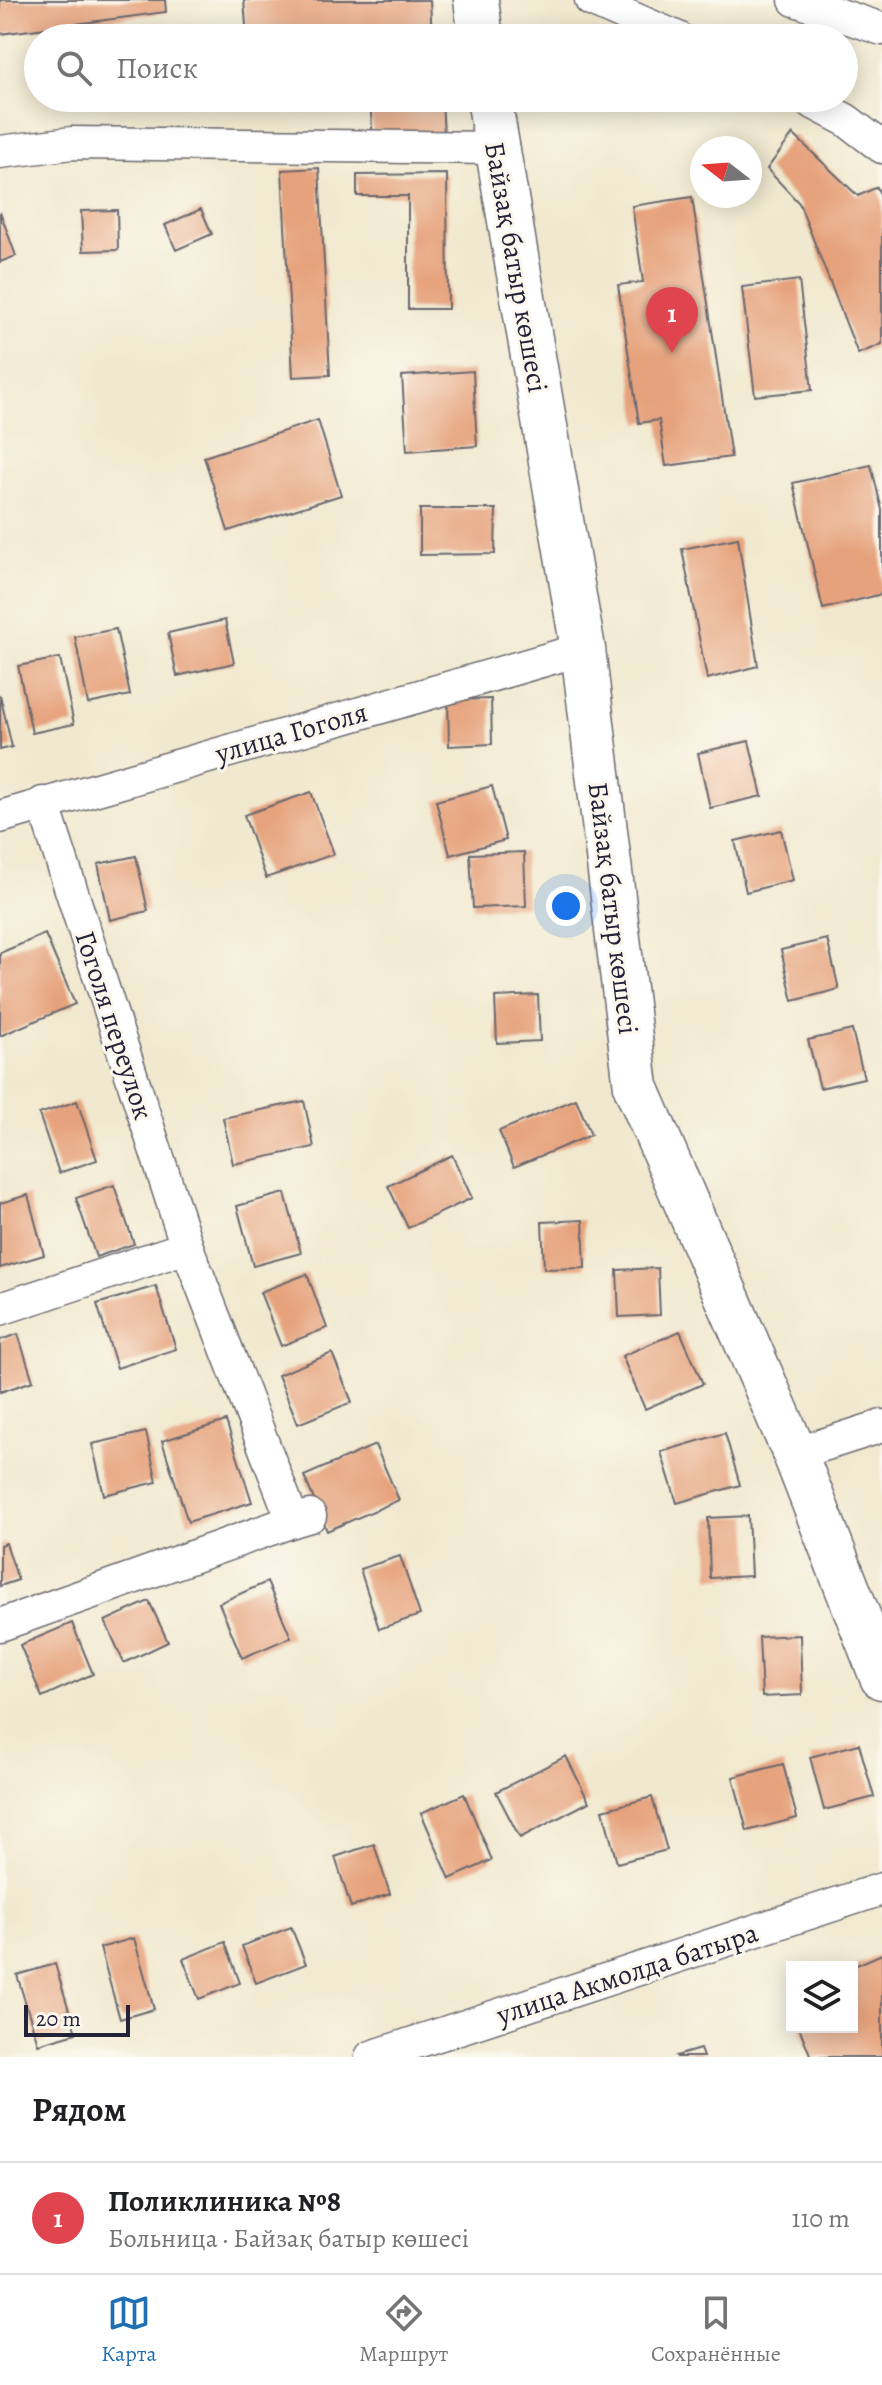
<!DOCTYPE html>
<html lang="ru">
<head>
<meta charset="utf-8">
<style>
	:root { --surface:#fff; --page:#f2f2f2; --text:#202124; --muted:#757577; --line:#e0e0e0; --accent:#1f6fb2 }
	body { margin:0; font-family:Alegreya,serif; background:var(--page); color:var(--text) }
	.controls { position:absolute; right:24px; bottom:24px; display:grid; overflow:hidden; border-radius:0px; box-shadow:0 4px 20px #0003 }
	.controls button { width:72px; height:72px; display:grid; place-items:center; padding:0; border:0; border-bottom:2px solid var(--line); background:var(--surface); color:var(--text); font:40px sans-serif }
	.compass { position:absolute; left:690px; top:136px; width:72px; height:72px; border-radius:50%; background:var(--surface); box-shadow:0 4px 20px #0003; rotate:287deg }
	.scale { position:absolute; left:24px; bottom:20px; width:106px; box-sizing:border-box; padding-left:8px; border:4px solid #22223b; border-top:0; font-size:22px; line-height:28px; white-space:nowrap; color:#22223b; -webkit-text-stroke:6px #fbf7ec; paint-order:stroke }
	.you { position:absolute; left:566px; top:906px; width:28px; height:28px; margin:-20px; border:6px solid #fff; border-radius:50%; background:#1a73e8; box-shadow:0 0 0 12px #1a73e833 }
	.badge { display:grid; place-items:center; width:52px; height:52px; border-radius:50%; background:var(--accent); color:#fff; font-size:26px; font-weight:700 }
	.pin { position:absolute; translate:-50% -66px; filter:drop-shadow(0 2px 4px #0008) }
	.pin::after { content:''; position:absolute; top:42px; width:28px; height:24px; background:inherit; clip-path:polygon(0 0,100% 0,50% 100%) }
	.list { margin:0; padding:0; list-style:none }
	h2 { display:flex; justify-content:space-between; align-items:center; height:104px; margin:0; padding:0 32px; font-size:34px }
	h2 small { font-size:26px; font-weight:400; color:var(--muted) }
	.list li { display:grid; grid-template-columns:52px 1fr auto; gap:24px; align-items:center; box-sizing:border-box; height:112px; padding:0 32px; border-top:2px solid var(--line) }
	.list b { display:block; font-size:30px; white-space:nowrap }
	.list p { margin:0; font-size:26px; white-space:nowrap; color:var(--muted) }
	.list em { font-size:26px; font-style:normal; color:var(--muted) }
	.icon { flex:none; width:44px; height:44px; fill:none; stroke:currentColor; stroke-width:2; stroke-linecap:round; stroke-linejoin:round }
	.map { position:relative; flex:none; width:882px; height:2057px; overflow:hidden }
	.search { position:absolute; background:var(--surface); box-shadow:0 4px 20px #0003; left:24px; right:24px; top:24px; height:88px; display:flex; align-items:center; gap:20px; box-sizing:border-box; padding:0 28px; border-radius:44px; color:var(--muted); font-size:30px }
	.sheet { height:216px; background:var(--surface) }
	nav { display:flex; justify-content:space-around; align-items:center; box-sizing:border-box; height:112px; border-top:2px solid var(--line); background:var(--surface); font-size:22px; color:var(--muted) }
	nav a { display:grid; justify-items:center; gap:4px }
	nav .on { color:var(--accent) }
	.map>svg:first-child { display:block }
</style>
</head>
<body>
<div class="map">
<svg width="882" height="2057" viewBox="0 0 882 2057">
	<rect width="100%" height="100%" fill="#fbf7ec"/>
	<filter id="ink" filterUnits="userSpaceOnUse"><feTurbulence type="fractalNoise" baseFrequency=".0125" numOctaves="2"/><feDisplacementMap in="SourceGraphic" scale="16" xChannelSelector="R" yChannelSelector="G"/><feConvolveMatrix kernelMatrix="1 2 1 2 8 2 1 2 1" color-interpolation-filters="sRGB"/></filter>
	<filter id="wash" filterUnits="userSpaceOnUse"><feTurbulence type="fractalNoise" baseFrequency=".006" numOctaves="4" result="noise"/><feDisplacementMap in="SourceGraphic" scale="32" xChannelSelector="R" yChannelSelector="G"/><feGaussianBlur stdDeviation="1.8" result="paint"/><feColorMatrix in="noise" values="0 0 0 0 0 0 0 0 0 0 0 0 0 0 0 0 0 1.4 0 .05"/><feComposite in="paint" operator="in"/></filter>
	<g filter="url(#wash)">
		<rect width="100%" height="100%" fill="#f1e9cf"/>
		<g id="blocks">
			<g fill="#e6a27c">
				<path d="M0,0H165L166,12L0,34Z"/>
				<path d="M244,0H430L432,38H247Z"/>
				<path d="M370,98H442L444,138L373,143Z"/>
				<path d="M793,134L858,196L877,187L882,200V344L858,354L799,203L767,169Z"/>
				<path d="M319,168L330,375L293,377L282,170Z"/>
				<path d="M447,174L448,309H408V196H357V175Z"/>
				<path d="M692,197L731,457L666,466L659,420L639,423L618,285L643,282L632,206Z"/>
				<path d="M201,209L212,234L176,250L165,225Z"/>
				<path d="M117,210L118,250L83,251L81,211Z"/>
				<path d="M0,212L16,256L0,262Z"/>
				<path d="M799,280L812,390L755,396L742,287Z"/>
				<path d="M473,371L477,446L407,451L402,376Z"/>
				<path d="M318,420L341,495L228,531L204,457Z"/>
				<path d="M871,465L882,510V594L823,609L793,483Z"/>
				<path d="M420,509H496L495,554L420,555Z"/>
				<path d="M738,538L758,666L707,679L682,549Z"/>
				<path d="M225,620L234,663L177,676L168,633Z"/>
				<path d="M116,629L130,695L88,704L75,637Z"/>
				<path d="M60,658L74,724L32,733L18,666Z"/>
				<path d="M0,695L12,747L0,750Z"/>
				<path d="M491,699L492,744L449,746L448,700Z"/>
				<path d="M749,741L762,796L710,808L698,753Z"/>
				<path d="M492,786L506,840L450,855L436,801Z"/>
				<path d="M311,792L334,854L266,878L244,815Z"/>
				<path d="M781,830L793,880L746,892L735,841Z"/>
				<path d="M524,852L526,906L473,908L470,854Z"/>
				<path d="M136,856L148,911L110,920L98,864Z"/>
				<path d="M45,934L75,1004L0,1036V953Z"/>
				<path d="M827,939L839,989L793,1001L781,950Z"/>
				<path d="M538,995L540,1041L497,1043L495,997Z"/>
				<path d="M852,1030L864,1078L820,1088L808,1040Z"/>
				<path d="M576,1099L591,1135L514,1167L499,1131Z"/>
				<path d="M77,1101L97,1160L59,1173L39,1114Z"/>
				<path d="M304,1101L314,1147L233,1164L223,1118Z"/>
				<path d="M452,1155L472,1198L408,1228L388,1186Z"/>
				<path d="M114,1185L134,1244L96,1257L76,1198Z"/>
				<path d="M285,1193L301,1253L253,1266L237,1206Z"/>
				<path d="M28,1195L44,1255L0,1268V1203Z"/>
				<path d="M583,1220L585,1268L544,1269L542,1222Z"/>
				<path d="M658,1268L660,1315L619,1317L617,1270Z"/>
				<path d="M307,1274L327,1328L281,1346L260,1292Z"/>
				<path d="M156,1286L176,1349L117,1368L97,1304Z"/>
				<path d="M680,1331L703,1384L645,1409L622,1356Z"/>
				<path d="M18,1334L33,1381L0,1392V1340Z"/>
				<path d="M332,1353L352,1402L298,1424L278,1375Z"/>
				<path d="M226,1421L252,1502L188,1522L162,1441Z"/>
				<path d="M146,1432L157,1482L104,1495L92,1444Z"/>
				<path d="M725,1433L740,1485L677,1503L661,1452Z"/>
				<path d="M375,1445L399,1500L327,1531L304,1476Z"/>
				<path d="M748,1516L751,1576L710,1578L708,1518Z"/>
				<path d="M6,1543L18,1580L0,1586V1545Z"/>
				<path d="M400,1556L420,1615L379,1629L360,1569Z"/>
				<path d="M267,1582L291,1637L242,1658L219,1603Z"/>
				<path d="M149,1601L168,1642L124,1663L105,1621Z"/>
				<path d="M72,1623L93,1674L42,1697L20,1645Z"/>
				<path d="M800,1635L802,1695L762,1697L759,1637Z"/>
				<path d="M859,1744L874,1797L824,1810L810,1757Z"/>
				<path d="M566,1756L589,1802L520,1838L496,1792Z"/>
				<path d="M783,1764L797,1818L747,1831L733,1777Z"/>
				<path d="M464,1794L492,1860L450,1879L421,1813Z"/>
				<path d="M652,1797L667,1850L617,1863L603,1810Z"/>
				<path d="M374,1844L390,1894L351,1907L335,1857Z"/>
				<path d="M291,1927L306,1964L256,1983L242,1946Z"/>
				<path d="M134,1938L154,2009L120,2019L100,1948Z"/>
				<path d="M225,1942L240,1983L199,1999L183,1959Z"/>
				<path d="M882,1954V2057H811L799,2027H852V1967Z"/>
				<path d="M55,1964L76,2033L38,2044L17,1975Z"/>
				<path d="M700,2049L703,2057H677L676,2056Z"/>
			</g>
		</g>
	</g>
	<g filter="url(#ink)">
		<use href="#blocks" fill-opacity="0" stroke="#6a686f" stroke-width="2"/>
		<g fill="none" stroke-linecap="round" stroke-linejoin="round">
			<defs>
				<g id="minor">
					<path d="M591,0L678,38"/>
					<path d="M795,0L882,29"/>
					<path d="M804,98L846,120L882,147"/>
					<path d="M0,152L72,143L496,148"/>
					<path d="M43,803L187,1247L293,1521L310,1516"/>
					<path d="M0,817L583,649"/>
					<path d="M0,1309L187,1247"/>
					<path d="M795,1454L882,1426"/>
					<path d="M0,1625L293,1521"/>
					<path d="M371,2057L882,1889"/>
				</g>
				<g id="secondary">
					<path d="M476,0L481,38"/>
					<path d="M489,98L583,649L636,1087L795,1454L882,1677"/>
				</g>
			</defs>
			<use href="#minor" stroke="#6a686f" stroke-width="35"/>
			<use href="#secondary" stroke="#6a686f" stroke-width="47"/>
			<use href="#minor" stroke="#fff" stroke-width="32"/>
			<use href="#secondary" stroke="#fff" stroke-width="44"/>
		</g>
	</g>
	<g text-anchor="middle" stroke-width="6" stroke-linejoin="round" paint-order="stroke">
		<g font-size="28" fill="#22223b" stroke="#fbf7ec">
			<text transform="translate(517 267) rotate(80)" y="10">Байзақ батыр көшесі</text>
			<text transform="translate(291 732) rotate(-16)" y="10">улица Гоголя</text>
			<text transform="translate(614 908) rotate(83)" y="10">Байзақ батыр көшесі</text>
			<text transform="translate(115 1025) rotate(72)" y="10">Гоголя переулок</text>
			<text transform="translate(627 1973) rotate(-18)" y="10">улица Акмолда батыра</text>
		</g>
	</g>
</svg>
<div class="controls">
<button><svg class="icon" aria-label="layers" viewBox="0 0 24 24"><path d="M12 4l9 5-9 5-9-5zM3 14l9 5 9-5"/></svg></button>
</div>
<svg class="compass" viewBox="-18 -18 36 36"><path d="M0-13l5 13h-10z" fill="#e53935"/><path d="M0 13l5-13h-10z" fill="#757577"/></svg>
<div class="scale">20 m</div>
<div class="you"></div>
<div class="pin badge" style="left:672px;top:353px;background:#e0444e">1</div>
<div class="search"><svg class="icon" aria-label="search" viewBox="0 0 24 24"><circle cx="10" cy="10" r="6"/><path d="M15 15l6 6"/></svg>Поиск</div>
</div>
<section class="sheet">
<h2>Рядом<small></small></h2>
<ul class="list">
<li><span class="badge" style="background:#e0444e">1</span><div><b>Поликлиника №8</b><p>Больница · Байзақ батыр көшесі</p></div><em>110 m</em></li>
</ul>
</section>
<nav>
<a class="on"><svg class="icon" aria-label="map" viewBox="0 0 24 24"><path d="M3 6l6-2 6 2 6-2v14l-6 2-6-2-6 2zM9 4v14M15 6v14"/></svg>Карта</a>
<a><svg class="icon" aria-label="directions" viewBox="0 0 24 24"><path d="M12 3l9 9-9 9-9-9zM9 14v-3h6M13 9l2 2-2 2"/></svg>Маршрут</a>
<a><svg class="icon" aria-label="saved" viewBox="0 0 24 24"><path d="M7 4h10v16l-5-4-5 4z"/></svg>Сохранённые</a>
</nav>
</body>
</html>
